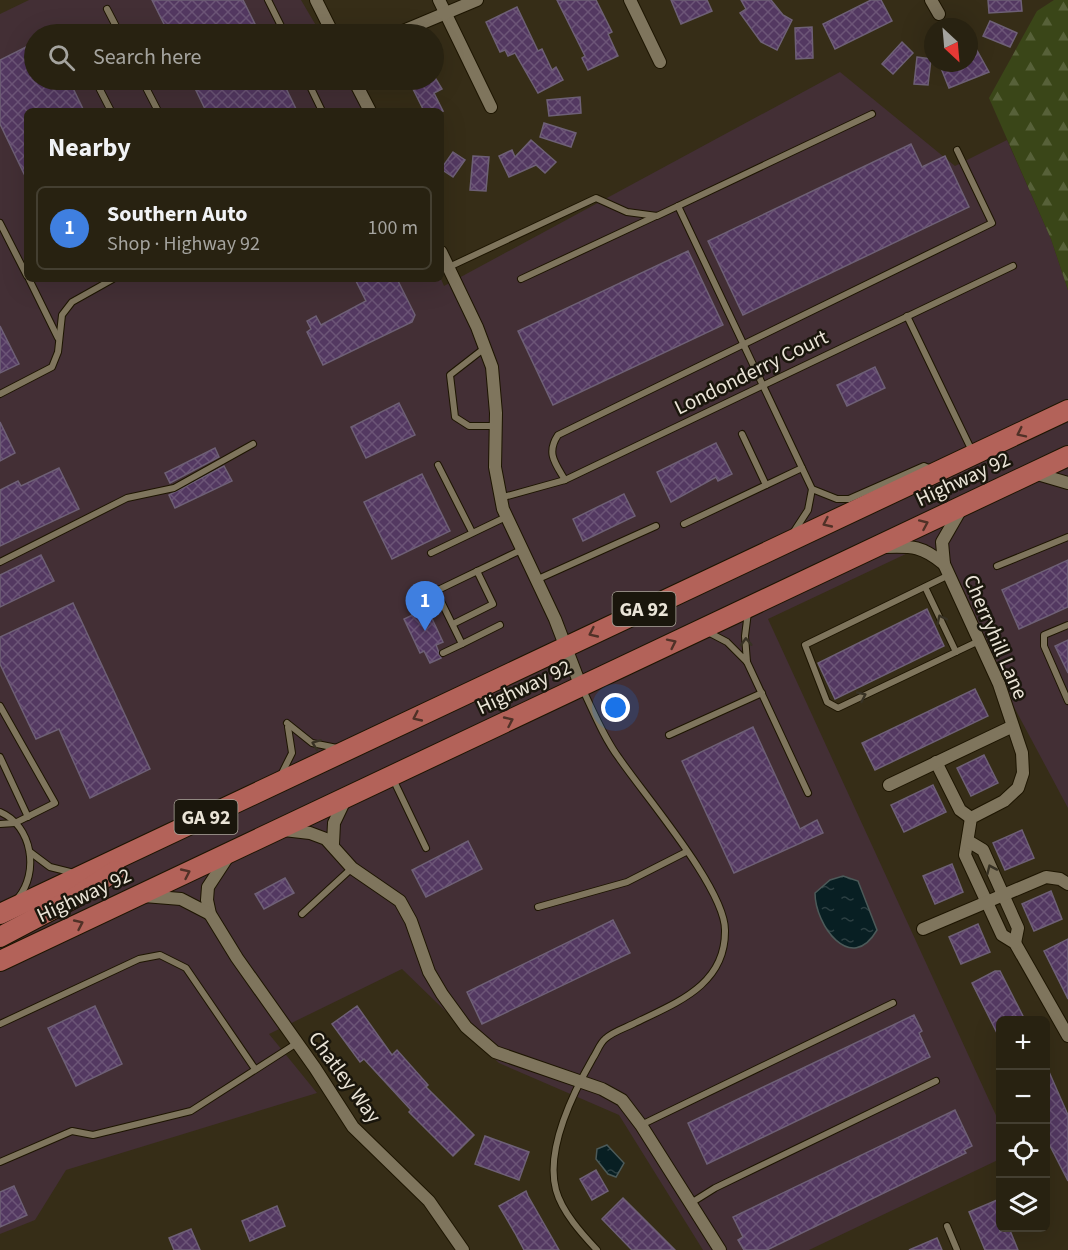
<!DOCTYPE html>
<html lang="en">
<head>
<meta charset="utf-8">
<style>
	:root { --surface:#282211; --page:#342f1f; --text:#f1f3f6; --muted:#a5a49f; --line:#443f31; --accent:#b45309 }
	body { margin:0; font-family:"Source Sans 3",sans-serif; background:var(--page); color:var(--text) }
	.controls { position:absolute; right:18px; bottom:18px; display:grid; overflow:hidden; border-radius:9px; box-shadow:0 6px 24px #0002 }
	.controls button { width:54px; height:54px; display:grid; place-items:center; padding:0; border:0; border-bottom:2px solid var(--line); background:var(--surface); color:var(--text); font:30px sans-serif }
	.compass { position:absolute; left:924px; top:18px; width:54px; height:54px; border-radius:50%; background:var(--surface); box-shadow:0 6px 24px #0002; rotate:154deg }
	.you { position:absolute; left:616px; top:708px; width:21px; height:21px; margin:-15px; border:4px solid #fff; border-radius:50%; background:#1a73e8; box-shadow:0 0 0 9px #1a73e833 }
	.badge { display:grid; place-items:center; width:39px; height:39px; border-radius:50%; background:var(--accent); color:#fff; font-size:20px; font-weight:700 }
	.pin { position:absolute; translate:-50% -50px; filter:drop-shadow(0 2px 3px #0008) }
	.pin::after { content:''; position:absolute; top:32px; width:21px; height:18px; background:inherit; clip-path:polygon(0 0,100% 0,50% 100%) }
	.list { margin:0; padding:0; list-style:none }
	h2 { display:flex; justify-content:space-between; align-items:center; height:78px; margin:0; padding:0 24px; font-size:26px }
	h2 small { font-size:20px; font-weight:400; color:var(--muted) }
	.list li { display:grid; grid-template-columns:39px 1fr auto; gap:18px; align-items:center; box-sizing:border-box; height:84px; margin:0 12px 12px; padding:0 12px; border:2px solid var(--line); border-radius:9px }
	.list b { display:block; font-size:22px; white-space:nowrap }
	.list p { margin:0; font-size:20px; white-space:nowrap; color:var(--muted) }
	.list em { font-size:20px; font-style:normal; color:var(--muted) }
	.icon { flex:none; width:33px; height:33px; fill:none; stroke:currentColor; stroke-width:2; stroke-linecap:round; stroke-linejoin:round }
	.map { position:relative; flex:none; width:1068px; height:1250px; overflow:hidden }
	.search { position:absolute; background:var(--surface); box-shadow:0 6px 24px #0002; left:24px; top:24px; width:420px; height:66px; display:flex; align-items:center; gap:15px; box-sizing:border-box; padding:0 21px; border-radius:33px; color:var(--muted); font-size:22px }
	.panel { position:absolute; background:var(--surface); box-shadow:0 6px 24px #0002; left:24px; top:108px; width:420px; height:174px; border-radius:9px }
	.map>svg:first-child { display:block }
</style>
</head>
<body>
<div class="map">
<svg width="1068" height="1250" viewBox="0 0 1068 1250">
	<defs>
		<pattern id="forest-firs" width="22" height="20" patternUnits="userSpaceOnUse" patternTransform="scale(1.5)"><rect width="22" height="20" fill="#3a4618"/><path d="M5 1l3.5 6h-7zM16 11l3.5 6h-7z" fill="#576139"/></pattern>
		<pattern id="water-ripples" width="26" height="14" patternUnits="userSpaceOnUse" patternTransform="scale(1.5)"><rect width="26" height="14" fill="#081f23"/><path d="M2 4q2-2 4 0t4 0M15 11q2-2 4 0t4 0" fill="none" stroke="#2c3f42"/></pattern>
		<pattern id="building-cross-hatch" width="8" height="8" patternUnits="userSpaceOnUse" patternTransform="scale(1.5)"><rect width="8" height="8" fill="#533861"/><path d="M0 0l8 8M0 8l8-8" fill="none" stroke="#6c5577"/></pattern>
	</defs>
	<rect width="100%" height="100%" fill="#362d17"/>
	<path fill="#432f35" d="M29,0H301L321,34H34V80H346L364,111H27V279H441L444,286L840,72L955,166L1007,140L1051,239L1068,290V808L927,544L768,619L1000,1124V1159L809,1250H703L619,1115L499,1063L402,969L269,1034L317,1093L66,1170L35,1220L0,1234V14Z"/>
	<path fill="url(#forest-firs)" d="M1054,0H1068V290L1051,239L989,98L1037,11Z"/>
	<g fill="url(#water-ripples)" stroke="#4c5a59" stroke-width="1.5">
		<path d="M843,876L858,881L877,930C851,975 815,925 815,893L830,880Z"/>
		<path d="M607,1145L624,1163L616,1177L608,1174L596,1159L597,1149Z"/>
	</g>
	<g fill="url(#building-cross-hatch)" stroke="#6e6076" stroke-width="1.5">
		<path d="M152,0H243L260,34H169Z"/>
		<path d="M557,0H596L612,32L608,34L618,56L588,70L582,58L585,56Z"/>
		<path d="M671,0H707L712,11L681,24Z"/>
		<path d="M741,0H771L783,15L792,20L777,50L761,42L740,13L746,9Z"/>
		<path d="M871,0H881L892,21L835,49L823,24Z"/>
		<path d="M988,0H1021L1022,11L989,13Z"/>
		<path d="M517,7L538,51L542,49L552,70L556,67L563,80L538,93L515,53L508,56L505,50L500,52L486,22Z"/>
		<path d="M990,21L1017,33L1010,47L983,36Z"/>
		<path d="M812,27L813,58L796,59L795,28Z"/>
		<path d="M969,36L989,72L949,88L939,63H969Z"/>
		<path d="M902,42L913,53L893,74L882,64Z"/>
		<path d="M34,43V80H69L84,111H27V180L0,124V60Z"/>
		<path d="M917,57L931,59L928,85L914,84Z"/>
		<path d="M434,76L442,89L434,93L443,111H424L412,87L434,80Z"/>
		<path d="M191,80H282L297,111H206Z"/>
		<path d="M580,97L581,113L549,116L547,100Z"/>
		<path d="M544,123L576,133L571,147L540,137Z"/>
		<path d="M531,140L556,162L545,173L536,165L509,177L499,156L512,150L515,157Z"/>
		<path d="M911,144L922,167L945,156L969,207L743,315L708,241Z"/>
		<path d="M453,152L465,160L453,177L441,169Z"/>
		<path d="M473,156L489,157L486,191L470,190Z"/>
		<path d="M688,251L723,325L553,405L518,331Z"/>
		<path d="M355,279H397L415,315L412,322L323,365L307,332L311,329L307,321L316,316L321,325L366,301Z"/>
		<path d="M0,326L19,364L0,373Z"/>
		<path d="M875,367L885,388L847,406L837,385Z"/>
		<path d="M399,403L415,435L366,458L351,427Z"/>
		<path d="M0,422L15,453L0,461Z"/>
		<path d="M716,443L732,474L718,481L716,477L671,502L657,472Z"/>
		<path d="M215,448L219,457L170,483L165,473Z"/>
		<path d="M224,466L232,481L175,508L169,495Z"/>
		<path d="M59,468L79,509L0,546V490L18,481L21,486Z"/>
		<path d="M422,474L450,531L392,559L364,502Z"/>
		<path d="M624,494L635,516L583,541L573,519Z"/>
		<path d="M41,555L54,581L0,607V575Z"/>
		<path d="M1068,560V607L1019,629L1002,590Z"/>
		<path d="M73,603L150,769L90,798L59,729L36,739L0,664V637Z"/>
		<path d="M427,608L443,642L436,645L441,658L430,663L424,651L420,653L404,619Z"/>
		<path d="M927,609L944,646L835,699L818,663Z"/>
		<path d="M1068,640V673L1055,646Z"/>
		<path d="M975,689L988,716L875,770L862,743Z"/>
		<path d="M753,727L800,829L817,820L823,833L734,873L682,761Z"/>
		<path d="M984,755L998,783L971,796L957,768Z"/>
		<path d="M933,785L946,812L904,832L891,805Z"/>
		<path d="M1022,830L1034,858L1005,870L993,843Z"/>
		<path d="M468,841L482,869L426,897L412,870Z"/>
		<path d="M952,864L963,892L935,904L923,876Z"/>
		<path d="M285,878L294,893L264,909L255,894Z"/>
		<path d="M1051,891L1062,919L1034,931L1022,904Z"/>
		<path d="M613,920L630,953L482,1024L467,992Z"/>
		<path d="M978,924L990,952L961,964L949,937Z"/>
		<path d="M1068,939V999L1044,951Z"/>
		<path d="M995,971H1000L1025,1020H1000V1039L972,983Z"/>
		<path d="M95,1006L122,1064L76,1086L48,1028Z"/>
		<path d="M357,1006L392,1055L397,1050L428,1085L426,1087L474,1135L453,1156L409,1112L411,1110L364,1059L360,1062L332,1024Z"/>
		<path d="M914,1015L922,1031L919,1033L930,1057L707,1164L688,1123Z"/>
		<path d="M1046,1065L1068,1115V1181L1046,1138Z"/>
		<path d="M955,1110L972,1146L964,1150L966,1153L767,1250H744L738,1240L743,1237L733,1217Z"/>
		<path d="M485,1136L529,1152L519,1180L475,1164Z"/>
		<path d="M596,1170L608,1191L592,1200L580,1179Z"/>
		<path d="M14,1186L27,1215L0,1227V1192Z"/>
		<path d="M526,1191L528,1196L559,1250H524L515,1233L499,1206Z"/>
		<path d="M623,1198L675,1250H632L602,1219Z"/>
		<path d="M997,1200L1000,1209V1232L1009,1228L1018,1250H985L975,1226L969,1212Z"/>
		<path d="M277,1206L285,1226L250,1241L242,1221Z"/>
		<path d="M191,1229L200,1250H174L169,1238Z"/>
		<path d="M937,1238L942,1250H909Z"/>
	</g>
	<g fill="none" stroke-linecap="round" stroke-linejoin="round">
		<defs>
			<g id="lane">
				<path d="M268,0L285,34"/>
				<path d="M107,9L120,34"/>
				<path d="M95,80L111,111"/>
				<path d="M142,80L158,111"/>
				<path d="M307,80L322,111"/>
				<path d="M678,206L812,489L808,510L793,533"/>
				<path d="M0,223L27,276"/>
				<path d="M449,267L596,198L627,212L657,216L872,114"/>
				<path d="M29,279L58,338"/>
				<path d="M521,279L656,216"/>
				<path d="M907,316L973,453"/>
				<path d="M486,347L450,375L455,417L469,426H495"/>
				<path d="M0,394L52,367L58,352L62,315L72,302L113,279"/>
				<path d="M742,434L766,485"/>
				<path d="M438,465L472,532"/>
				<path d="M565,480C555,463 546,453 558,435L992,223L957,150"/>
				<path d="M812,489L837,499H849L924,466L931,469"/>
				<path d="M500,498L565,480L1013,266"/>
				<path d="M684,524L802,468"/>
				<path d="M431,553L506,517"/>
				<path d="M0,562L127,498L174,488L253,444"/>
				<path d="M997,566L1068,537"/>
				<path d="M949,575L805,645L827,702L838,708L979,641"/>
				<path d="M536,580L656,526"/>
				<path d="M925,587L956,652"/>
				<path d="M453,624L493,604L477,571"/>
				<path d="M1068,625L1044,635V646L1068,701"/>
				<path d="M708,632L727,642L747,662L745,636L748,612"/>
				<path d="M462,644L500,625"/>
				<path d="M443,653L462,644L436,591L521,550"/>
				<path d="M747,662L808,793"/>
				<path d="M583,690C594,713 604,738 619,758C645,796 725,889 725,930C726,986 675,1003 633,1024C625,1028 612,1032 605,1039C600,1043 597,1052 593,1058C573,1093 545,1149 556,1190C562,1212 582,1234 597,1250"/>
				<path d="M0,706L55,803L15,823L0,824"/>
				<path d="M287,723L312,743L337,748"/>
				<path d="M669,735L762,693"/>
				<path d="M0,757L28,817"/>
				<path d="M282,773L292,753L288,727"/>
				<path d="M393,779L426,848"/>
				<path d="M0,812C33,826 39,873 18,898"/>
				<path d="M30,852L50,867L74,873"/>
				<path d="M538,907L627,882L686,852"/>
				<path d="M302,914L352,868"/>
				<path d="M0,1024L139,959L160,955L186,968L255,1069"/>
				<path d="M641,1125L893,1003"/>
				<path d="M0,1162L72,1131L93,1135L191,1111L297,1043"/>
				<path d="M691,1203L715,1188L936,1081"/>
				<path d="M947,1226L957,1250"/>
			</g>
			<g id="street">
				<path d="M316,0L333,34"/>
				<path d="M439,0L491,107"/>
				<path d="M630,0L660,62"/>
				<path d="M931,0L939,14"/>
				<path d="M396,34L477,0"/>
				<path d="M354,80L370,111"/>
				<path d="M441,252L477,327L492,367L496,413L495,467L503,509L555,619L581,687"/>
				<path d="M1034,473L1068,483"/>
				<path d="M961,509L942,542L944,564L999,684L1022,753L1023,773L1018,788L1004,801L971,818L965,855L1002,935L1015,943L1068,1036"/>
				<path d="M885,547C913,546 922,546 944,564"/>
				<path d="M936,762L960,810L971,818"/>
				<path d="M889,785L1011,727"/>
				<path d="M284,830L310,833L326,839L352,868L400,901L411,921L429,972L442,994L466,1027L495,1052L602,1089L622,1100L641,1125L720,1250"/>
				<path d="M968,841L983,850L1018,928L1015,943"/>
				<path d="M333,844L334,823L345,800"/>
				<path d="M227,858L208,887L207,900L210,914L237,958L315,1068L353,1127L429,1201L463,1250"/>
				<path d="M144,896L181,899L210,914"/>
				<path d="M923,929L1046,877L1060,879L1068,884"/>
			</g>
			<g id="primary">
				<path d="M0,914L1068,410"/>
				<path d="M0,937L74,898L115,871"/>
				<path d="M0,961L1068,456"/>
			</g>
		</defs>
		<use href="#lane" stroke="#1d1501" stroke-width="8"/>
		<use href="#street" stroke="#1d1501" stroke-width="14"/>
		<use href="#primary" stroke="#1d1501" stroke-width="22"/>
		<use href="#lane" stroke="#7f755d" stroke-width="6"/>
		<use href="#street" stroke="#7f755d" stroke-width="12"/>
		<use href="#primary" stroke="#b36259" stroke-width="20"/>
	</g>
	<defs><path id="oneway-chevron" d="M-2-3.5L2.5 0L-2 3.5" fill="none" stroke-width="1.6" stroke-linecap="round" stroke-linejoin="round" transform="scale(1.5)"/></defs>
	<g stroke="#503127">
		<use href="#oneway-chevron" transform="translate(1021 433) rotate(154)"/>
		<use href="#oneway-chevron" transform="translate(827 523) rotate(155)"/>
		<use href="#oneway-chevron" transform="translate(924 524) rotate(-24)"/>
		<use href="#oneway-chevron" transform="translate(593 633) rotate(155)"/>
		<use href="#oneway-chevron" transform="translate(672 643) rotate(-26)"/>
		<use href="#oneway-chevron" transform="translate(417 717) rotate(155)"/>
		<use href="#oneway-chevron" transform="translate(509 721) rotate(-25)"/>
		<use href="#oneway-chevron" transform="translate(186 873) rotate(-25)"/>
		<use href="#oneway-chevron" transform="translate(79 924) rotate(-25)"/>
	</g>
	<g stroke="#383224">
		<use href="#oneway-chevron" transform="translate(941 619) rotate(-116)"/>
		<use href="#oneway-chevron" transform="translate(746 642) rotate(-92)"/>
		<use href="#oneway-chevron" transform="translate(862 696) rotate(-25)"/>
		<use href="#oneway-chevron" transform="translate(316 744) rotate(-159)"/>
		<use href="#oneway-chevron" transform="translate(991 869) rotate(-114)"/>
	</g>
	<g text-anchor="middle" stroke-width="5" stroke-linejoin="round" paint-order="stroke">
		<g fill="#1a160c" stroke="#aca69a" stroke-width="1.5">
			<rect x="612.5" y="592" width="63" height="34" rx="4.5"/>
			<rect x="174.5" y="800" width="63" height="34" rx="4.5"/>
		</g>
		<g font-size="20" font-weight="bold" fill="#eae4d7">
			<text x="644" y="616">GA 92</text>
			<text x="206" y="824">GA 92</text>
		</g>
		<g font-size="21" fill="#eae4d7" stroke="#1a160c">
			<text transform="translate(751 372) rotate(-26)" y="7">Londonderry Court</text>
			<text transform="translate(963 479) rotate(-25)" y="7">Highway 92</text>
			<text transform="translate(996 637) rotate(67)" y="7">Cherryhill Lane</text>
			<text transform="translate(524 687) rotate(-25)" y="7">Highway 92</text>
			<text transform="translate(84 895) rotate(-25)" y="7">Highway 92</text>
			<text transform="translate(345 1077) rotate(54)" y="7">Chatley Way</text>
		</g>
	</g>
</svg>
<div class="controls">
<button>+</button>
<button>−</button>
<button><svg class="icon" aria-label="locate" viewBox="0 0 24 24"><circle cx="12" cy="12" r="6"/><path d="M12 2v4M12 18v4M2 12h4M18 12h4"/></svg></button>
<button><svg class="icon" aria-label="layers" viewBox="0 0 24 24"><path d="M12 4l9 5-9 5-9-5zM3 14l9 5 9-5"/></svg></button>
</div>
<svg class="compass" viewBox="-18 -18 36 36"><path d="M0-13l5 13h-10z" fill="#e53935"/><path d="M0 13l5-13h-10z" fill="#a5a49f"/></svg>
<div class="you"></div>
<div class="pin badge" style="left:425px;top:631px;background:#3f7fe0">1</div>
<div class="search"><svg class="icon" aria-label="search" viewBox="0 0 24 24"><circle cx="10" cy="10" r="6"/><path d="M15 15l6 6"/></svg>Search here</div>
<section class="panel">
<h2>Nearby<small></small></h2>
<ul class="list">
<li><span class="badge" style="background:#3f7fe0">1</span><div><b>Southern Auto</b><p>Shop · Highway 92</p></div><em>100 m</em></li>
</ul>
</section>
</div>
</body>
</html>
